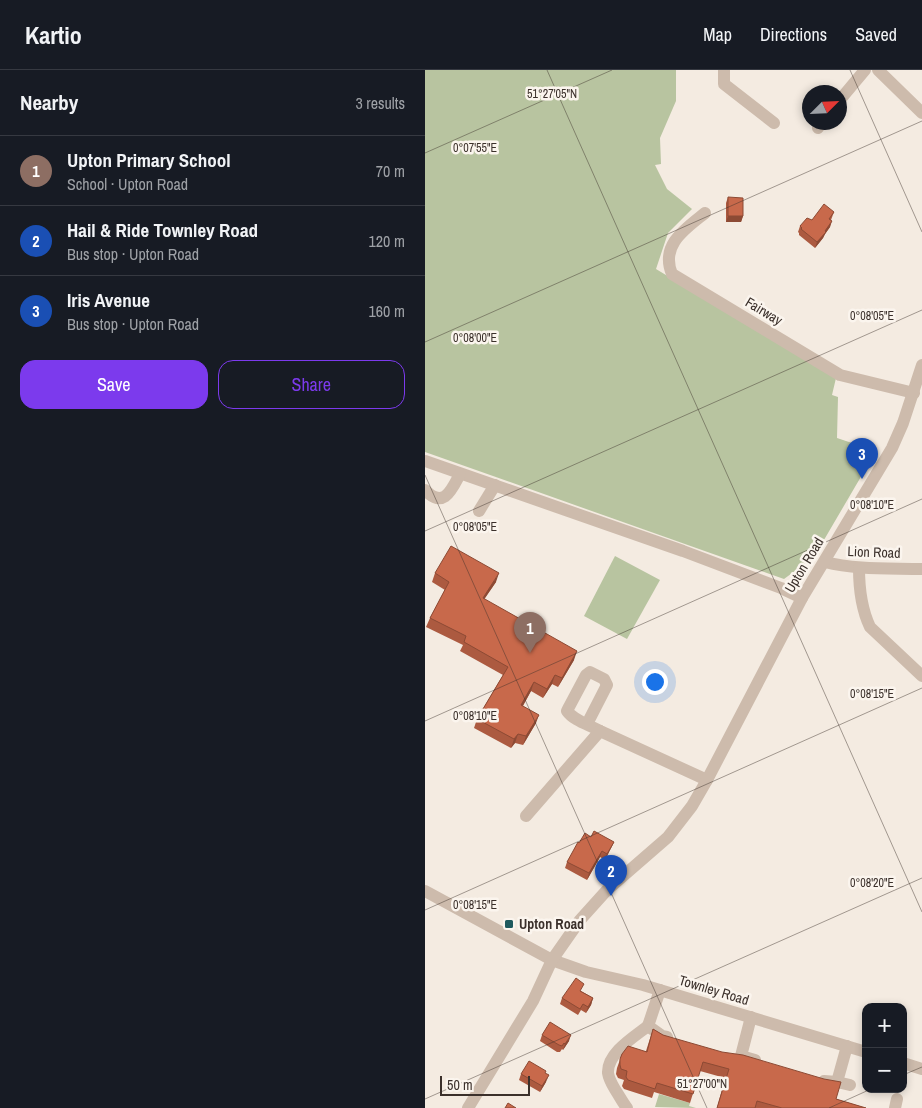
<!DOCTYPE html>
<html lang="en">
<head>
<meta charset="utf-8">
<style>
	:root { --surface:#171b24; --page:#242831; --text:#f1f3f6; --muted:#9ea1a6; --line:#363941; --accent:#7c3aed }
	body { margin:0; font-family:"Archivo Narrow",sans-serif; background:var(--page); color:var(--text) }
	.controls { position:absolute; right:15px; bottom:15px; display:grid; overflow:hidden; border-radius:10px; box-shadow:0 2px 8px #0003 }
	.controls button { width:45px; height:45px; display:grid; place-items:center; padding:0; border:0; border-bottom:1px solid var(--line); background:var(--surface); color:var(--text); font:25px sans-serif }
	.compass { position:absolute; left:377px; top:15px; width:45px; height:45px; border-radius:50%; background:var(--surface); box-shadow:0 2px 8px #0003; rotate:66deg }
	.scale { position:absolute; left:15px; bottom:12px; width:90px; box-sizing:border-box; padding-left:5px; border:2px solid #3b302b; border-top:0; font-size:14px; line-height:18px; white-space:nowrap; color:#3b302b; -webkit-text-stroke:4px #fbf5ee; paint-order:stroke }
	.you { position:absolute; left:229px; top:611px; width:18px; height:18px; margin:-12px; border:4px solid #fff; border-radius:50%; background:#1a73e8; box-shadow:0 0 0 8px #1a73e833 }
	.badge { display:grid; place-items:center; width:32px; height:32px; border-radius:50%; background:var(--accent); color:#fff; font-size:16px; font-weight:700 }
	.pin { position:absolute; translate:-50% -41px; filter:drop-shadow(0 1px 2px #0008) }
	.pin::after { content:''; position:absolute; top:26px; width:18px; height:15px; background:inherit; clip-path:polygon(0 0,100% 0,50% 100%) }
	.list { margin:0; padding:0; list-style:none }
	h2 { display:flex; justify-content:space-between; align-items:center; height:65px; margin:0; padding:0 20px; font-size:21px }
	h2 small { font-size:16px; font-weight:400; color:var(--muted) }
	.list li { display:grid; grid-template-columns:32px 1fr auto; gap:15px; align-items:center; box-sizing:border-box; height:70px; padding:0 20px; border-top:1px solid var(--line) }
	.list b { display:block; font-size:19px; white-space:nowrap }
	.list p { margin:0; font-size:16px; white-space:nowrap; color:var(--muted) }
	.list em { font-size:16px; font-style:normal; color:var(--muted) }
	.actions { display:flex; gap:10px; padding:15px 20px }
	.actions a { flex:1; padding:11px 0; border:1px solid var(--accent); border-radius:15px; text-align:center; font-size:18px; color:var(--accent) }
	.actions .main { background:var(--accent); color:#fff }
	.map { position:relative; flex:none; width:497px; height:1038px; overflow:hidden }
	header { display:flex; align-items:center; gap:30px; box-sizing:border-box; height:70px; padding:0 25px; background:var(--surface); border-bottom:1px solid var(--line) }
	header strong { font-size:24px }
	nav { display:flex; gap:28px; margin-inline-start:auto; font-size:18px }
	main { display:flex }
	aside { flex:1; background:var(--surface) }
	.map>svg:first-child { display:block }
</style>
</head>
<body>
<header>
<strong>Kartio</strong>
<nav><a>Map</a><a>Directions</a><a>Saved</a></nav>
</header>
<main>
<aside>
<h2>Nearby<small>3 results</small></h2>
<ul class="list">
<li><span class="badge" style="background:#8d6e63">1</span><div><b>Upton Primary School</b><p>School · Upton Road</p></div><em>70 m</em></li>
<li><span class="badge" style="background:#1a4fb4">2</span><div><b>Hail &amp; Ride Townley Road</b><p>Bus stop · Upton Road</p></div><em>120 m</em></li>
<li><span class="badge" style="background:#1a4fb4">3</span><div><b>Iris Avenue</b><p>Bus stop · Upton Road</p></div><em>160 m</em></li>
</ul>
<div class="actions"><a class="main">Save</a><a>Share</a></div>
</aside>
<div class="map">
<svg width="497" height="1038" viewBox="0 0 497 1038">
	<rect width="100%" height="100%" fill="#f4ebe1"/>
	<g fill="#b8c4a0">
		<path d="M0,0H251V31L235,68L236,94L230,95L242,119L267,139L243,163L231,199L411,308L407,325L413,327L412,368L451,381L389,487L359,509L0,382Z"/>
		<path d="M190,486L235,510L202,569L159,546Z"/>
		<path d="M234,1024L265,1033L264,1036L271,1038L230,1037Z"/>
	</g>
	<g fill="none" stroke-linecap="round" stroke-linejoin="round">
		<g stroke="#cdbbac" stroke-width="12">
			<path d="M299,0V14L349,53"/>
			<path d="M453,0L497,43"/>
			<path d="M414,31L440,0"/>
			<path d="M393,58L397,52"/>
			<path d="M280,143C260,159 235,175 247,204L415,305L489,323"/>
			<path d="M0,391L258,481L356,518L377,528"/>
			<path d="M0,420C19,440 27,419 35,404"/>
			<path d="M54,441L70,415"/>
			<path d="M400,492C431,500 465,498 497,499"/>
			<path d="M434,498C434,518 436,538 445,557L497,606"/>
			<path d="M162,654L182,615L179,609L165,602L161,605L144,637L142,641C149,651 165,655 175,661L282,710"/>
			<path d="M101,746L175,661"/>
			<path d="M0,821L127,890L161,902L218,915L441,982"/>
			<path d="M235,920L223,956L237,966L242,967"/>
			<path d="M326,947L316,986L330,990"/>
			<path d="M478,993L497,999"/>
			<path d="M399,1011L412,1012L425,1015"/>
			<path d="M412,1012L422,976"/>
			<path d="M43,1038L108,931L127,890L155,850L182,820L243,767L267,736L282,710L377,528L467,378L478,353L497,295"/>
			<path d="M202,1038C198,1033 195,1027 191,1021C188,1016 184,1010 183,1003C182,983 209,967 223,956"/>
			<path d="M470,1038L472,1029"/>
		</g>
	</g>
	<g fill="#ac5a40">
		<path d="M303,127L318,146L316,152H301V133Z"/>
		<path d="M409,142L406,150L405,157L400,164L398,168L390,178L374,165V163L373,162L375,156L387,150Z"/>
		<path d="M10,503L71,512L59,529L149,590L133,617L127,614L118,628L106,621L98,636L111,653L98,675L90,673L86,678L49,658L52,649L78,605L35,581L38,575L1,557L5,548L20,520L7,512Z"/>
		<path d="M166,767L189,772L180,790L175,787L162,810L140,798L142,792L154,773Z"/>
		<path d="M156,921L168,928L166,935L161,943L156,940L153,945L135,934L137,928Z"/>
		<path d="M228,959L238,965L411,1029L441,1038H292L300,1008L275,1001L265,1033L229,1022L227,1028L199,1019L197,1016L199,1010L193,1008L191,1004L192,998L197,984L221,981Z"/>
		<path d="M117,965L144,971L138,980L137,979L135,982H132L115,971Z"/>
		<path d="M120,1003L121,1012L115,1022L94,1010L96,1004Z"/>
	</g>
	<g fill="#8c4a34">
		<path d="M303,146H318L316,152H301Z"/>
		<path d="M407,151L405,157L400,164L398,168L390,178L392,172Z"/>
		<path d="M74,503L71,512L54,537L58,528Z"/>
		<path d="M152,581L149,590L133,617L137,608Z"/>
		<path d="M130,605L127,614L118,628L122,619Z"/>
		<path d="M109,612L106,621L93,644L96,635Z"/>
		<path d="M114,645L111,653L98,675L101,666Z"/>
		<path d="M93,664L90,673L86,678L89,669Z"/>
		<path d="M189,772L180,790L182,784Z"/>
		<path d="M177,781L175,787L162,810L164,803Z"/>
		<path d="M168,928L166,935L161,943L163,937Z"/>
		<path d="M146,965L144,971L138,980L140,974Z"/>
		<path d="M124,1005L121,1012L115,1022L117,1016Z"/>
	</g>
	<g fill="#c8694b" stroke="#8c4a34">
		<path d="M303,127L318,128V146H303Z"/>
		<path d="M399,134L409,142L404,149L407,151L400,161L401,162L392,172L376,159L377,158L375,156L382,148L387,150Z"/>
		<path d="M26,476L74,503L58,528L152,581L137,608L130,605L122,619L109,612L96,635L114,645L101,666L93,664L89,669L52,649L83,597L39,572L41,566L5,548L24,512L10,503Z"/>
		<path d="M169,761L189,772L182,784L177,781L164,803L142,792L153,772L154,773L160,763L166,767Z"/>
		<path d="M151,908L159,914L155,921L168,928L163,937L158,934L155,939L137,928Z"/>
		<path d="M125,952L146,965L140,974L139,973L137,976L134,975L117,965Z"/>
		<path d="M228,959L238,965L297,982L318,985L399,1009L416,1012L411,1029L441,1038H357L332,1031L330,1038H292L304,999L278,992L268,1024L232,1013L230,1019L203,1010L201,1007L202,1001L196,999L195,995V989L197,984L203,976L222,982Z"/>
		<path d="M104,991L121,1001L120,1003L124,1005L117,1016L96,1004Z"/>
		<path d="M83,1033L91,1038H80Z"/>
	</g>
	<path fill="none" stroke="#3b302b" stroke-width="1" stroke-opacity="0.45" d="M122,0L497,842M425,0L497,162M0,83L187,0M0,272L497,51M0,405L282,1038M0,461L497,240M0,651L497,429M0,840L497,618M478,1005L497,997M0,1029L497,808M404,1038L446,1019"/>
	<rect fill="#1f5a5e" stroke="#fbf5ee" stroke-width="2" x="79" y="849" width="10" height="10" rx="2.5"/>
	<g text-anchor="middle" stroke-width="5" stroke-linejoin="round" paint-order="stroke">
		<g font-size="14" fill="#3b302b" stroke="#fbf5ee">
			<text transform="translate(339 241) rotate(31)" y="5">Fairway</text>
			<text transform="translate(449 482) rotate(2)" y="5">Lion Road</text>
			<text transform="translate(379 495) rotate(-59)" y="5">Upton Road</text>
			<text transform="translate(289 920) rotate(17)" y="5">Townley Road</text>
		</g>
		<g font-size="14" font-weight="bold" fill="#3b302b" stroke="#fbf5ee" text-anchor="start">
			<text x="94" y="859">Upton Road</text>
		</g>
	</g>
	<g font-size="12" text-anchor="middle" fill="#3b302b" stroke="#fbf5ee" stroke-width="5" stroke-linejoin="round" paint-order="stroke">
		<text x="127" y="28">51°27'05"N</text>
		<text x="50" y="82">0°07'55"E</text>
		<text x="447" y="250">0°08'05"E</text>
		<text x="50" y="272">0°08'00"E</text>
		<text x="447" y="439">0°08'10"E</text>
		<text x="50" y="461">0°08'05"E</text>
		<text x="447" y="628">0°08'15"E</text>
		<text x="50" y="650">0°08'10"E</text>
		<text x="447" y="817">0°08'20"E</text>
		<text x="50" y="839">0°08'15"E</text>
		<text x="277" y="1018">51°27'00"N</text>
	</g>
</svg>
<div class="controls">
<button>+</button>
<button>−</button>
</div>
<svg class="compass" viewBox="-18 -18 36 36"><path d="M0-13l5 13h-10z" fill="#e53935"/><path d="M0 13l5-13h-10z" fill="#9ea1a6"/></svg>
<div class="scale">50 m</div>
<div class="you"></div>
<div class="pin badge" style="left:105px;top:583px;background:#8d6e63">1</div>
<div class="pin badge" style="left:186px;top:826px;background:#1a4fb4">2</div>
<div class="pin badge" style="left:437px;top:409px;background:#1a4fb4">3</div>
</div>
</main>
</body>
</html>
